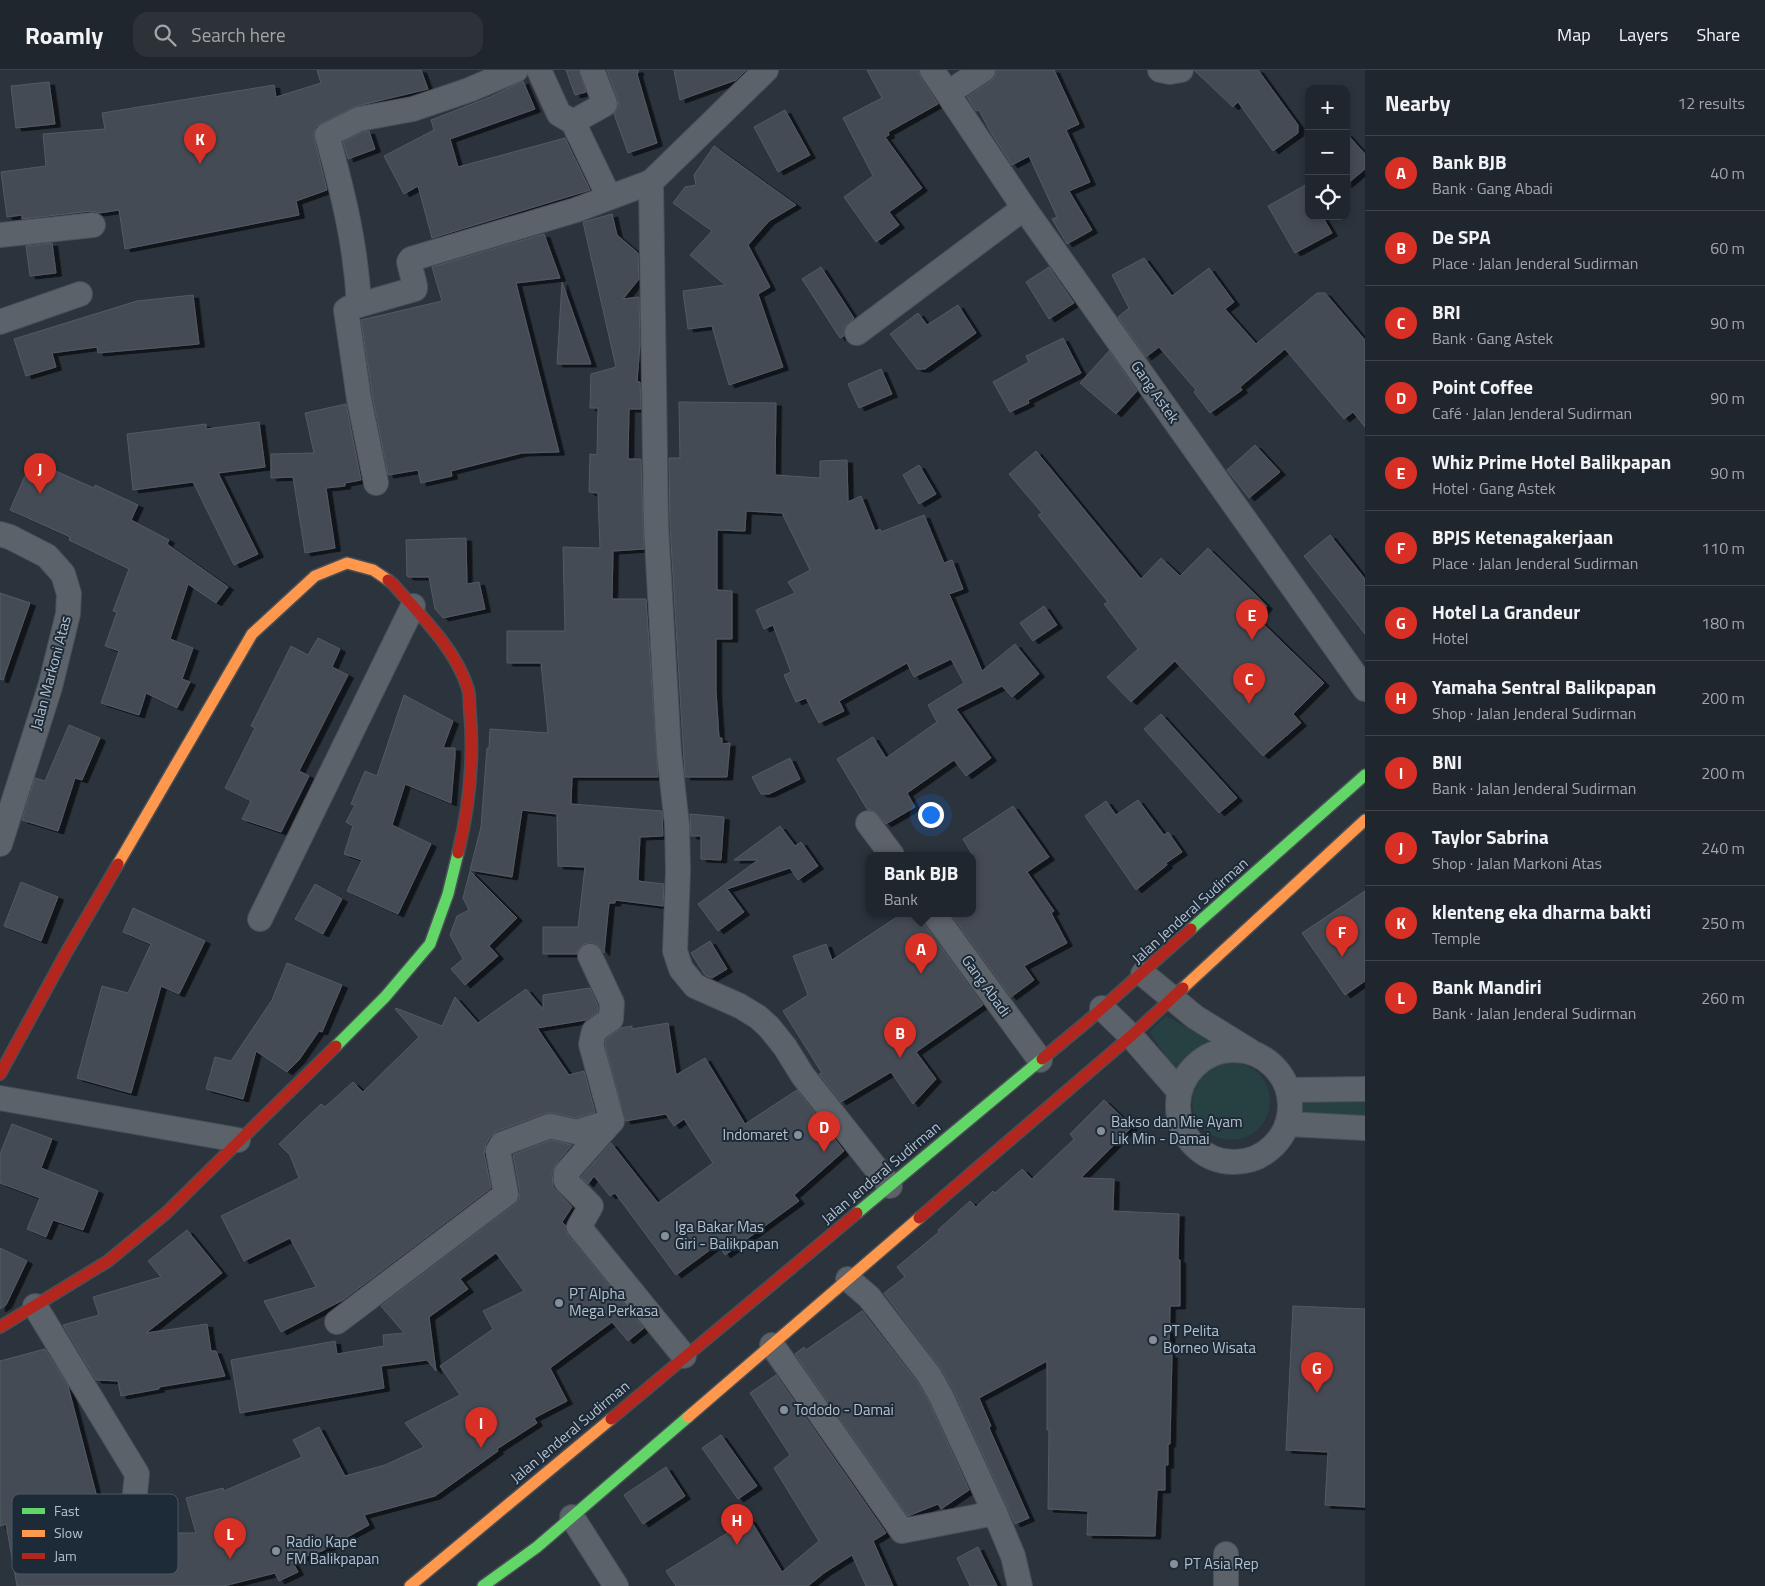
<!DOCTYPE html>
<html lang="en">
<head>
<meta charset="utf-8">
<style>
	:root { --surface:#20262d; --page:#2d3239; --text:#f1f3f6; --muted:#a2a5aa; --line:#3d4349; --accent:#d93025 }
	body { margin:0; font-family:"Titillium Web",sans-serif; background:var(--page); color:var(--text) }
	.controls { position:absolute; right:15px; top:15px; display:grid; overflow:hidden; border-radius:10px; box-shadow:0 2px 8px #0003 }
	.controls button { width:45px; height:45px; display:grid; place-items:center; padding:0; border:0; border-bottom:1px solid var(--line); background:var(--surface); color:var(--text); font:25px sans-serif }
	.you { position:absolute; left:930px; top:744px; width:18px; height:18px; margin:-12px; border:4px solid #fff; border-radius:50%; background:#1a73e8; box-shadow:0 0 0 8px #1a73e833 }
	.badge { display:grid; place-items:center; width:32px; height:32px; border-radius:50%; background:var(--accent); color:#fff; font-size:16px; font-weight:700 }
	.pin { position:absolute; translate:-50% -41px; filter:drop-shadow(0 1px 2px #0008) }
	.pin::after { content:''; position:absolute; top:26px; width:18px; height:15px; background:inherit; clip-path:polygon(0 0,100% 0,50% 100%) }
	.popup { position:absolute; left:866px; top:782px; width:110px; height:65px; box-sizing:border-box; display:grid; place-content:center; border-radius:10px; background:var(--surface); filter:drop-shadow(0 1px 4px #0005); font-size:16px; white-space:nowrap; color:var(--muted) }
	.popup b { font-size:19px; color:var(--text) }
	.popup::after { content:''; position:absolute; left:50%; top:100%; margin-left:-10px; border:10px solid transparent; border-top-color:var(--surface) }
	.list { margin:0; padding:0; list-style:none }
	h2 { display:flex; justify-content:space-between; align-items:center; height:65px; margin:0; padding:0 20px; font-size:21px }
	h2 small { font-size:16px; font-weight:400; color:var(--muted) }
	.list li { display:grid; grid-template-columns:32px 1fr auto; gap:15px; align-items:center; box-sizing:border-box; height:75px; padding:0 20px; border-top:1px solid var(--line) }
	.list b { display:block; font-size:19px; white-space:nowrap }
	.list p { margin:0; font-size:16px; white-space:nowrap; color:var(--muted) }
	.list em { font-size:16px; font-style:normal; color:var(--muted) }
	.icon { flex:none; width:28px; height:28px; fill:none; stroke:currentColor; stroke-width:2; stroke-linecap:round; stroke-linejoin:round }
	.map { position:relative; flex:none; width:1365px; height:1516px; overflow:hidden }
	header { display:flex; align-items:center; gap:30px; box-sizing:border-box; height:70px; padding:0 25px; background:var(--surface); border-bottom:1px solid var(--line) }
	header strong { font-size:24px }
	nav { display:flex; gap:28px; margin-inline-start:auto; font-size:18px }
	.search { width:350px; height:45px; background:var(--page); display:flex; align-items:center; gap:12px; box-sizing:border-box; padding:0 18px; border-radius:15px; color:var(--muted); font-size:19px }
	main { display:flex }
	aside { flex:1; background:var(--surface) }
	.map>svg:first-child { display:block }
</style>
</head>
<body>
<header>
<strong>Roamly</strong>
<div class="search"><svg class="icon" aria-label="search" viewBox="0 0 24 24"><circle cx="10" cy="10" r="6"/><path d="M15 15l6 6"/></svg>Search here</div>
<nav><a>Map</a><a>Layers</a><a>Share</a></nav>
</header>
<main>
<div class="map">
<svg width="1365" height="1516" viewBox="0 0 1365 1516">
	<defs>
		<filter id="shadow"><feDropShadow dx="5.5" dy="3" stdDeviation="0" flood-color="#0009"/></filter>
	</defs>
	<rect width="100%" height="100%" fill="#2b333c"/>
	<g fill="#274143">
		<path d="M1166,946L1216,974C1194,981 1190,985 1177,1004L1150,962Z"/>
		<circle cx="1231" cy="1031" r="39"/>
		<path d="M1365,1028V1049L1301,1045L1299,1039L1300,1030Z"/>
	</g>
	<g fill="#454c54" stroke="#535a63" filter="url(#shadow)">
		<path d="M317,0H421L428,19L353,37L316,56L314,62V68L327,120L296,131L299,145L125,179L119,140L99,143L92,141L22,149V145L7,147L1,102L46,96L43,64L105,59L102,43L274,15L276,27L321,13Z"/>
		<path d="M566,0H579L586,22L575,25Z"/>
		<path d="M607,0H638V3L637,4L657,73L628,83L614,44L619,36L618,30Z"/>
		<path d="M674,0H746L736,10L680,30Z"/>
		<path d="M867,0H918L921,8L938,34L888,62L889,65L885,67L922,118L889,142L899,155L876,172L844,127L873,106L843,48L882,28Z"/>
		<path d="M997,0H1054L1079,54L1066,60L1090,112L1069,121L1092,160L1067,174L1052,149L1057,147L1029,86L1012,95L991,63L979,40L976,41L967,27L991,11L995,7Z"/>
		<path d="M1194,0H1258L1298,55V63L1273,81L1238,32L1233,37Z"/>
		<path d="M523,11L535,39L450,69L458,97L565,68L590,120L432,168L418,116L404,124L384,86L434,60L431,50L490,27Z"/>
		<path d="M49,12L55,54L16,58L11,16Z"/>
		<path d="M785,40L810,85L778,102L754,57Z"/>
		<path d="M369,61L375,79L348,89L343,72L363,62Z"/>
		<path d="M1346,63L1365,84V99L1346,115Z"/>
		<path d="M714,76L796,135L769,151L748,175L770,217L758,224L783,297L729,315L712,256L688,259L683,221L725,215L690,185L712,161L673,133L685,117L696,115L694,105Z"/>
		<path d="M1309,113V146H1322L1332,163L1295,183L1268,136Z"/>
		<path d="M612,144L617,165L638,183L639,209L623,229L639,227L640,274L637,312H640L641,339H629L628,389H641L644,479L613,481L612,529H646L658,707H572L571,734L662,741L663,766L640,767L638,811L664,814L663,836L615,830V833H609L604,883L598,875L591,872L584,874L579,878L577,884H543V857H578L585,797L558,796L557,744L522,740L512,807L470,800L481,757L487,678H489L490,659L548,663L541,593H507V561H565L563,477L600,478L598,423L589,422L590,384L597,385L598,338H590L591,304L616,297L583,152Z"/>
		<path d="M544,164L560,208L516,213L559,382L522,383L451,401L452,406L421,413L418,400L388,405L373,329L361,250L442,231L432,197Z"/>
		<path d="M52,173L56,203L30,206L26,176Z"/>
		<path d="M1144,188L1172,226L1209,198L1234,232L1225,239L1256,274L1317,223H1325L1365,270V357L1353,342L1344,349L1285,279L1240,317L1242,320L1210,343L1194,322L1196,320L1159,277L1146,287L1118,247L1129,238L1112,205Z"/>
		<path d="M821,197L854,248L845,257L844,266L840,268L802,209Z"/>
		<path d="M1049,197L1074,233L1049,249L1026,212Z"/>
		<path d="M562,212L591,294H557Z"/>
		<path d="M193,225L199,274L98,283L97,277L52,283L56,297L26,306L14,269L137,231Z"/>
		<path d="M958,235L976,263L925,299H917L890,264L918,243L927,255Z"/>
		<path d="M1063,268L1081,303L1028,330L1029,333L1010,342L993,312L1029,292L1026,286Z"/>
		<path d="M1109,281L1137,321L1116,344L1080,313Z"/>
		<path d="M881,299L892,324L859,338L848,314Z"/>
		<path d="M679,332L776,333L775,405L820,408V391L847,390L848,432L861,426L875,461L880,459L881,462L924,445L944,493L952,490L963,519L949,524L982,601L1015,574L1039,604L1012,627L1002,616L956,639L991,688L966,706L954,690L907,723L915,737L886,754L874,741L867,739L837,689L873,667L886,688L937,652L928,635L964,613L951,589L914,607L907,593L839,631L844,641L819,653L806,628L796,632L784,605L791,602L773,555L764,559L756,540L795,523L788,512L810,500L782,443L746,441L745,461L717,460V520L732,521V569H716V621L719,668H722V674L730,673L727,707H685L670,455L669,388H680Z"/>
		<path d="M346,334L361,410L345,413V416L326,418L335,478L305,483L293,407L271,408V384L314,383L305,343Z"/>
		<path d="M259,352L265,397L218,403L258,484L234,495L193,412L133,420L127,364L206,354V359Z"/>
		<path d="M1255,375L1280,402L1249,428L1227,400Z"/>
		<path d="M1036,381L1141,509L1161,488L1180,506L1208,478L1267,536L1257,548L1324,613L1293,644L1301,653L1263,686L1175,591L1131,632L1107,607L1138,579L1104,534L1108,532L1038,445L1042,443L1009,404Z"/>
		<path d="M35,383L45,402L51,399L94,418L95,415L138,435L131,450L169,470L167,474L228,517L216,533L188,514L170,569L193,578L182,609L190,612L177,638L146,623L139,645L101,633L119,581L105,576L117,542L113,541L129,499L69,470L70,467L10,440Z"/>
		<path d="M919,395L936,424L919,434L903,405Z"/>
		<path d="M1330,465L1365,509V564L1304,486Z"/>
		<path d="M466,468L467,514L479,512L485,539L443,548L435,539L429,507H408L407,506L406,470Z"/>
		<path d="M0,523L30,533L3,610L0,609Z"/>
		<path d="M1044,536L1057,555L1033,571L1020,553Z"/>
		<path d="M318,568L340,579L332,597L348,605L299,701L309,706L281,762L242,749L251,731L225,718L255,658L251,656L291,576L308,585Z"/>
		<path d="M404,625L453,651L443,678H455V686L451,733L405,714L392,755L431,774L398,844L347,821L362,790L344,784L353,756L346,752L355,735L351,734L365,701L377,706Z"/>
		<path d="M1161,644L1237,728L1219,743L1144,659Z"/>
		<path d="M69,655L100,668L82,710L75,708L58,761L22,750L35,708L45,711Z"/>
		<path d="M790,688L800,709L769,724H761L752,707Z"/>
		<path d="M1138,730L1164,765L1168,762L1182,782L1166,793L1167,795L1136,820L1085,746L1106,731L1116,745Z"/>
		<path d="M1013,736L1049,787L1027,802L1054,841L1051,843L1067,873L1024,896L1034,910L1011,927L950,843H972V784L963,769Z"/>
		<path d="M690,744L724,747L721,790L701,789V766H691Z"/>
		<path d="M780,756L795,776L801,772L818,796L798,810L790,798L727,819L744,842L718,861L698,834L758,790H734Z"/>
		<path d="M470,801L517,848L489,876L498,886L465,915L451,899L463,889L450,865L457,846L469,840L463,828Z"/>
		<path d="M21,812L58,827L41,871L4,856Z"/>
		<path d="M315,814L342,829L323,864L295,849Z"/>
		<path d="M1365,821V911L1345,925L1302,863Z"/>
		<path d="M133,838L205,871L179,924L161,916L131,1023L77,1008L102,916L128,923L151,874L123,862Z"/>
		<path d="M903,843H920L922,851L983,935L916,982L936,1009L913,1034L891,1002L841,1032L819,1004L822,1003L783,941L808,925L793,886L826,874L832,890Z"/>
		<path d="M710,871L727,899L712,908L705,905L691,883Z"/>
		<path d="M287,893L342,915L322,962L319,961L299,990L287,1002L256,981L243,1029L206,1019L215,987L231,991L272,930Z"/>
		<path d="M590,918L598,936V942L586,950L537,958L569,1005L584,1001L595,1042L576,1048L553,1043H546L497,1061L490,1067L486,1074L484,1083L491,1118L343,1230L281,1262L264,1231L316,1217L290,1168L244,1191L221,1146L299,1108L290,1085L279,1074L321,1034L325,1037L353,1012L363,1022L419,967L395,939L396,938L442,956L455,927L478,953L526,919L543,939V925Z"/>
		<path d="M668,953L676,1005L705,988L745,1054L797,1020L844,1081L794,1125L799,1131L725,1185L718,1174L676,1205L615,1123L610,1126L594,1106L588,1114L581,1107L611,1073L658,1133L713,1093L684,1049L674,1056L666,1044L625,1051L605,974L606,969L621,958L632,956V959Z"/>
		<path d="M1104,1030L1132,1057L1081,1108L1114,1109L1113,1141L1179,1144L1178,1190H1180V1236H1170L1169,1285H1172L1170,1374H1168V1395H1165V1420H1157L1155,1466L1087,1465L1088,1441L1048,1439L1049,1360H1047V1291L979,1328L991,1356L989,1358L1029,1448L1015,1454L953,1319L940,1297L884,1223L905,1207L897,1197L939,1162L938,1160L970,1131L976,1137L993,1121L995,1123L1022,1099L1032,1109L1074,1069L1070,1064Z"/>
		<path d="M12,1054L52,1069L41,1098L98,1121L83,1160L53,1150L46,1167L27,1159L40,1128L0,1113V1084Z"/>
		<path d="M551,1070L572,1075L556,1094L552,1103L553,1117L572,1137L562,1152L566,1156L568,1165L644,1258L628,1271L612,1252L550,1298L567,1331L534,1348L537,1353L497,1379L498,1381L435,1426L364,1445L369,1455L322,1481L292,1491L298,1502L279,1511L275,1503L224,1516H17L6,1454L0,1456V1291L45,1279L68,1316L101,1443L115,1440L118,1451V1466L123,1472L129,1475L137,1473L142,1469L145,1463H196L186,1428L223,1418L224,1421L302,1387L293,1370L319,1357L345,1406L385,1395L424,1377L405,1353L460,1325L440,1296L493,1259L483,1241L524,1221L496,1183L460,1209L468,1219L429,1247L436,1301L427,1290L381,1296L384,1318L240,1343L231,1290L335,1271L337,1284L384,1276L383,1265L404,1263L381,1236L514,1135L519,1129L520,1122L513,1085Z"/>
		<path d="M187,1160L222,1203L146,1263L207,1254L211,1281H216L225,1306L159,1317V1319L121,1326L118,1311L96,1310L63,1255L99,1245L93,1227L161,1207L148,1191Z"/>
		<path d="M0,1178L27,1191L6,1235L0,1239Z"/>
		<path d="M1293,1236L1365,1239V1437L1325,1435L1328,1382L1286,1380Z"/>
		<path d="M862,1241L918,1313L929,1332L969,1420L941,1439L938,1434L908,1446L795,1284L804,1277L806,1280Z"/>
		<path d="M776,1305L886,1463L873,1471L893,1516H866L852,1485L824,1503L808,1516H676L666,1501L750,1449L782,1502L819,1471L774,1398L790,1385L750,1323Z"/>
		<path d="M721,1365L757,1416L738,1429L702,1378Z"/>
		<path d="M666,1397L685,1426L643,1454L624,1425Z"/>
		<path d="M978,1477L997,1516H970L957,1488Z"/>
	</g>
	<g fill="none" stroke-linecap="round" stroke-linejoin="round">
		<defs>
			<g id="street">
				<path d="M539,0L559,44L573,52"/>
				<path d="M592,0L605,34L573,52L609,127"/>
				<path d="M766,0L651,112L656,455L669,683L677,755L678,801L675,881L681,899L695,916L740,936L758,947L769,957L785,977L803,1006L890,1116"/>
				<path d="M932,0L1024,138L1365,619"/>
				<path d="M1160,0L1170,2L1181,0"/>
				<path d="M948,23L983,0"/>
				<path d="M0,165L93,155"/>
				<path d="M359,235C356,175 343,123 327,65L359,49L413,39L469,20L516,0"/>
				<path d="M0,252L80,224"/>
				<path d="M857,263L1024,138"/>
				<path d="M376,413L359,329L346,240L349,238L415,219V216L409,192L411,189L576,140L651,112"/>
				<path d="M0,464L10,467L47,486L63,504L69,524L68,544L50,617L0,774"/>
				<path d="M868,753L892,785"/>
				<path d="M933,843L1040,990"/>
				<path d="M260,849L413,536"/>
				<path d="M590,886L612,933L611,949L594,961L591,974L612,1051"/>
				<path d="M1143,904L1195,947L1250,981"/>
				<path d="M1102,938L1131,966L1179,1021"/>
				<circle cx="1234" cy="1036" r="56"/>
				<path d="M1288,1020L1365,1019"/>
				<path d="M0,1028L238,1070"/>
				<path d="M1287,1054L1365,1058"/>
				<path d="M848,1209L869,1227L929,1305L941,1326L995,1443"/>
				<path d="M35,1236L137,1404L131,1461"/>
				<path d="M337,1252L506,1124L498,1081L502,1074L550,1056L577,1062L612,1051L566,1103V1111L591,1136L579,1157L684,1286"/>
				<path d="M772,1275L902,1461L995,1443L1013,1486L1020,1516"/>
				<path d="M572,1447L616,1516"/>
				<path d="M1226,1484V1516"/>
			</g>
			<g id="fast">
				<path d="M1191,859L1365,705"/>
				<path d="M336,976L385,927L430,874L448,824L458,783"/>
				<path d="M857,1143L1042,989"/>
				<path d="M483,1516L537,1477L688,1347"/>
			</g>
			<g id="slow">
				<path d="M118,794L252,564L315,506L347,493L373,500L388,510"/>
				<path d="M1183,918L1365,750"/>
				<path d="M688,1347L919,1148"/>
				<path d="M410,1516L611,1349"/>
			</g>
			<g id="jam">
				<path d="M388,510L393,514C420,545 456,579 468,619C470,626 469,635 470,642C474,688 469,738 458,783"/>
				<path d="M1042,989L1090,949L1191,859"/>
				<path d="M0,1004L66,883L118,794"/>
				<path d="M919,1148L1131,966L1183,918"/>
				<path d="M0,1257L108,1191L165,1144L336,976"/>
				<path d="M611,1349L857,1143"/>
			</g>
		</defs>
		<use href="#street" stroke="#494f56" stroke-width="26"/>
		<use href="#fast" stroke="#494f56" stroke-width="14"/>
		<use href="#slow" stroke="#494f56" stroke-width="14"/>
		<use href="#jam" stroke="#494f56" stroke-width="14"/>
		<use href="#street" stroke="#5c6269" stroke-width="24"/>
		<use href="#fast" stroke="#63d668" stroke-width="11"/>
		<use href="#slow" stroke="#ff974d" stroke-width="11"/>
		<use href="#jam" stroke="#b3261e" stroke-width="11"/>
	</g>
	<g fill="#858f9a" stroke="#1d2a38" stroke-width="2">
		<circle cx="1101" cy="1061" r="5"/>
		<circle cx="798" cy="1065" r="5"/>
		<circle cx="665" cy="1166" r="5"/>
		<circle cx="559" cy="1233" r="5"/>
		<circle cx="1153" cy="1270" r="5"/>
		<circle cx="784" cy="1340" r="5"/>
		<circle cx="276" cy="1481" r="5"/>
		<circle cx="1174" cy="1494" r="5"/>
	</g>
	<g text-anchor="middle" stroke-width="4" stroke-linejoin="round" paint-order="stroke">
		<g font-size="15" fill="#b5c0cd" stroke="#1d2a38">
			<text transform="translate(1155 322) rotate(55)" y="5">Gang Astek</text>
			<text transform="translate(51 603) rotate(-75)" y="5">Jalan Markoni Atas</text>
			<text transform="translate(1190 841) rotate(-42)" y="5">Jalan Jenderal Sudirman</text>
			<text transform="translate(986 916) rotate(54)" y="5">Gang Abadi</text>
			<text transform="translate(881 1103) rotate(-40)" y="5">Jalan Jenderal Sudirman</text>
			<text transform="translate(570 1362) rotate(-40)" y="5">Jalan Jenderal Sudirman</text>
		</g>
		<g font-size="15" fill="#b5c0cd" stroke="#1d2a38" text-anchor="start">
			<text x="1111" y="1057">Bakso dan Mie Ayam<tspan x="1111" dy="17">Lik Min - Damai</tspan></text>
			<text x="788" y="1070" text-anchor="end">Indomaret</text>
			<text x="675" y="1162">Iga Bakar Mas<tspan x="675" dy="17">Giri - Balikpapan</tspan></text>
			<text x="569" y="1229">PT Alpha<tspan x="569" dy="17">Mega Perkasa</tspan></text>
			<text x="1163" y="1266">PT Pelita<tspan x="1163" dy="17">Borneo Wisata</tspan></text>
			<text x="794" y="1345">Tododo - Damai</text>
			<text x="286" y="1477">Radio Kape<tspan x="286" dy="17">FM Balikpapan</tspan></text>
			<text x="1184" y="1499">PT Asia Rep</text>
		</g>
	</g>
	<rect x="12" y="1424" width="166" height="80" rx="8" fill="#1d2a38" stroke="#4b5765" stroke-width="1"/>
	<rect x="22" y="1438" width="23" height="6" fill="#63d668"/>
	<rect x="22" y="1460" width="23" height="7" fill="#ff974d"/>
	<rect x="22" y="1483" width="23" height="6" fill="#b3261e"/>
	<g font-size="14" fill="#b5c0cd">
		<text x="54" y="1446">Fast</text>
		<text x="54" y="1468">Slow</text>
		<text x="54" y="1491">Jam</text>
	</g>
</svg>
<div class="controls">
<button>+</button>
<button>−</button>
<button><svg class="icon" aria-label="locate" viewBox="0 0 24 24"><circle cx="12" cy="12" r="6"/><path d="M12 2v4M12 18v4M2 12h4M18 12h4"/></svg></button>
</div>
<div class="you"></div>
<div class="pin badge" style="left:921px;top:904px">A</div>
<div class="popup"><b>Bank BJB</b>Bank</div>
<div class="pin badge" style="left:900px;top:988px">B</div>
<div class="pin badge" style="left:1249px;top:634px">C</div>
<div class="pin badge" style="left:824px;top:1082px">D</div>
<div class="pin badge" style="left:1252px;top:570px">E</div>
<div class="pin badge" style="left:1342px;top:887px">F</div>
<div class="pin badge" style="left:1317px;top:1323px">G</div>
<div class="pin badge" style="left:737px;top:1475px">H</div>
<div class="pin badge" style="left:481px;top:1378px">I</div>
<div class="pin badge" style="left:40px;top:424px">J</div>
<div class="pin badge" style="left:200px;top:94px">K</div>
<div class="pin badge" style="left:230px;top:1489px">L</div>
</div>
<aside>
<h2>Nearby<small>12 results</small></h2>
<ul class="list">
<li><span class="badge">A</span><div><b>Bank BJB</b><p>Bank · Gang Abadi</p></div><em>40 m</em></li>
<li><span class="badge">B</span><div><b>De SPA</b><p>Place · Jalan Jenderal Sudirman</p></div><em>60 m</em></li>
<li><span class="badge">C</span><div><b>BRI</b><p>Bank · Gang Astek</p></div><em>90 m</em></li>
<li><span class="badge">D</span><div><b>Point Coffee</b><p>Café · Jalan Jenderal Sudirman</p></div><em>90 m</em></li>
<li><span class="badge">E</span><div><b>Whiz Prime Hotel Balikpapan</b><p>Hotel · Gang Astek</p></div><em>90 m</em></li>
<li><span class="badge">F</span><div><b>BPJS Ketenagakerjaan</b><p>Place · Jalan Jenderal Sudirman</p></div><em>110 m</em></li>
<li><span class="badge">G</span><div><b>Hotel La Grandeur</b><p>Hotel</p></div><em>180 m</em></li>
<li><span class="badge">H</span><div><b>Yamaha Sentral Balikpapan</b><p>Shop · Jalan Jenderal Sudirman</p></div><em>200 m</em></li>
<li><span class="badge">I</span><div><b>BNI</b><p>Bank · Jalan Jenderal Sudirman</p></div><em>200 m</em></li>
<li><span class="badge">J</span><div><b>Taylor Sabrina</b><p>Shop · Jalan Markoni Atas</p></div><em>240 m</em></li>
<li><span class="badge">K</span><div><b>klenteng eka dharma bakti</b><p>Temple</p></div><em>250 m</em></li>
<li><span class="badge">L</span><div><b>Bank Mandiri</b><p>Bank · Jalan Jenderal Sudirman</p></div><em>260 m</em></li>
</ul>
</aside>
</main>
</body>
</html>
